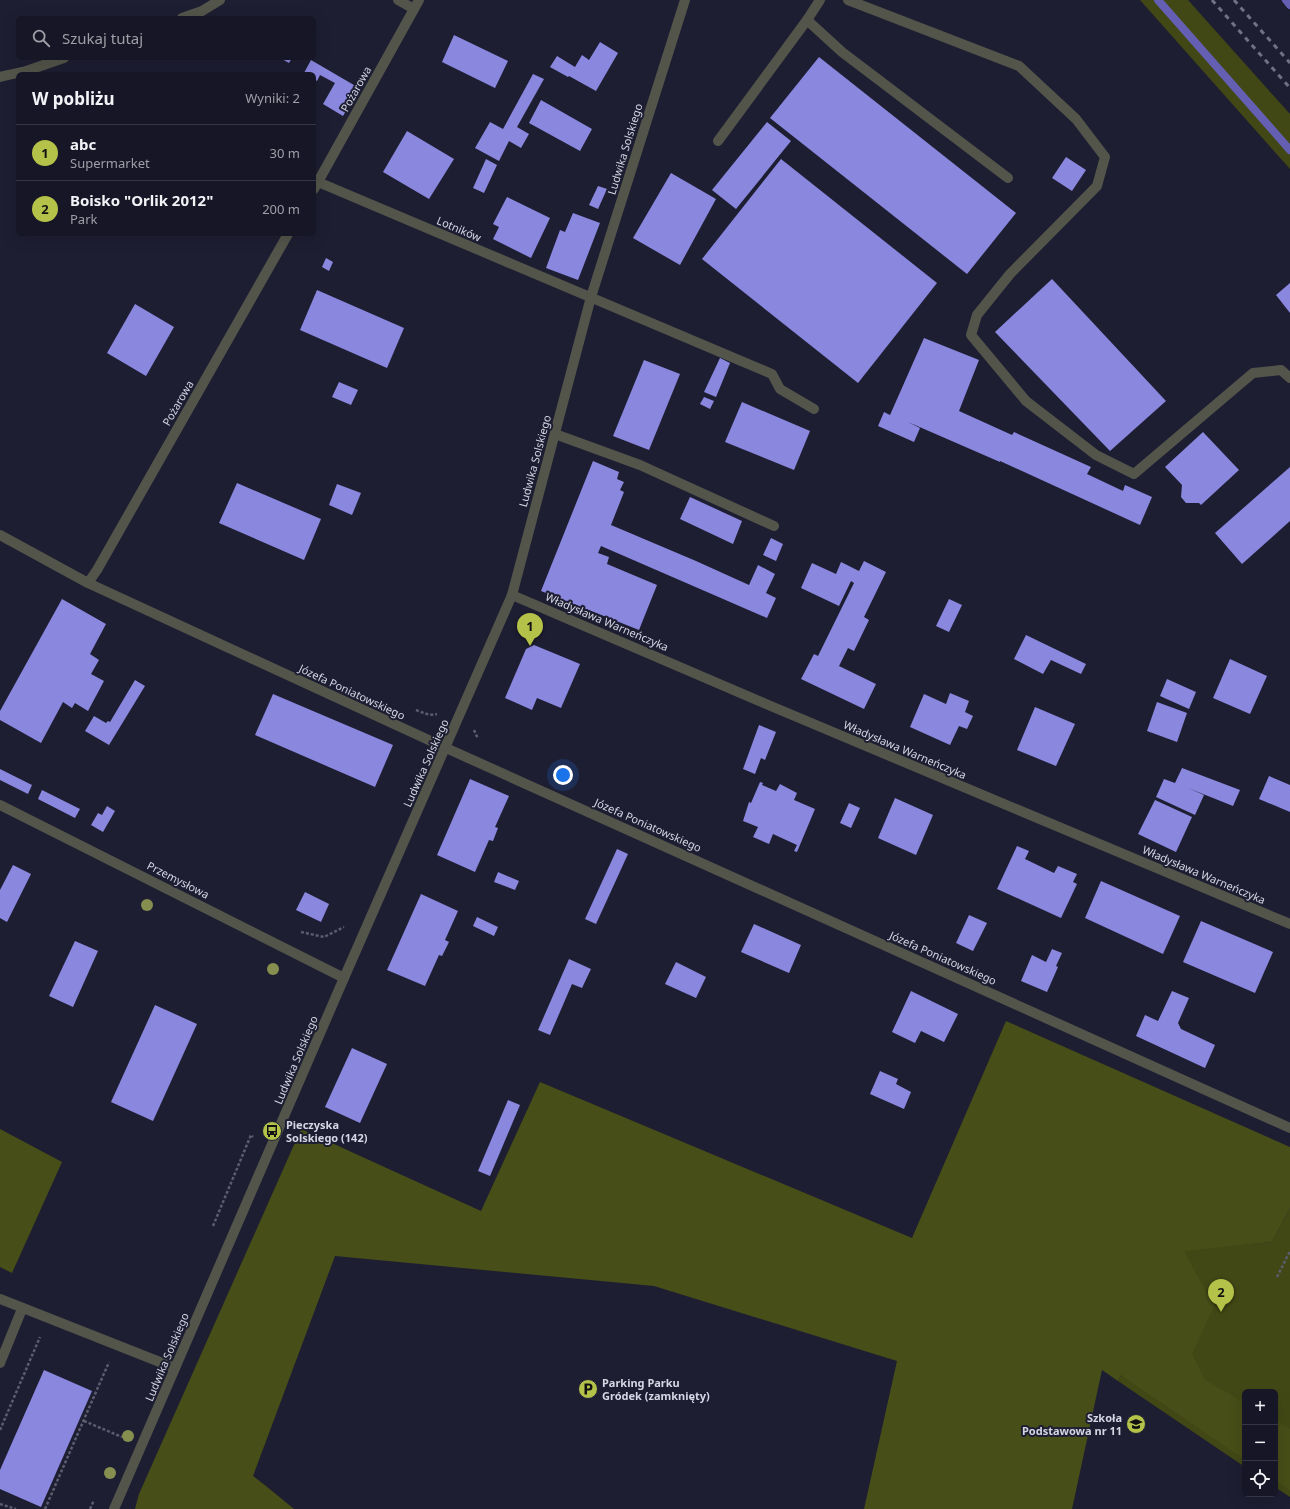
<!DOCTYPE html>
<html lang="pl">
<head>
<meta charset="utf-8">
<style>
	:root { --surface:#161626; --page:#1f1f2e; --text:#f1f3f6; --muted:#9e9fa7; --line:#353543; --accent:#b4c24a }
	body { margin:0; font-family:"Noto Sans",sans-serif; background:var(--page); color:var(--text) }
	.controls { position:absolute; right:12px; bottom:12px; display:grid; overflow:hidden; border-radius:6px; box-shadow:0 4px 16px #0002 }
	.controls button { width:36px; height:36px; display:grid; place-items:center; padding:0; border:0; border-bottom:1px solid var(--line); background:var(--surface); color:var(--text); font:20px sans-serif }
	.you { position:absolute; left:563px; top:775px; width:14px; height:14px; margin:-10px; border:3px solid #fff; border-radius:50%; background:#1a73e8; box-shadow:0 0 0 6px #1a73e833 }
	.badge { display:grid; place-items:center; width:26px; height:26px; border-radius:50%; background:var(--accent); color:#111; font-size:13px; font-weight:700 }
	.pin { position:absolute; translate:-50% -33px; filter:drop-shadow(0 1px 2px #0008) }
	.pin::after { content:''; position:absolute; top:21px; width:14px; height:12px; background:inherit; clip-path:polygon(0 0,100% 0,50% 100%) }
	.list { margin:0; padding:0; list-style:none }
	h2 { display:flex; justify-content:space-between; align-items:center; height:52px; margin:0; padding:0 16px; font-size:17px }
	h2 small { font-size:13px; font-weight:400; color:var(--muted) }
	.list li { display:grid; grid-template-columns:26px 1fr auto; gap:12px; align-items:center; box-sizing:border-box; height:56px; padding:0 16px; border-top:1px solid var(--line) }
	.list b { display:block; font-size:15px; white-space:nowrap }
	.list p { margin:0; font-size:13px; white-space:nowrap; color:var(--muted) }
	.list em { font-size:13px; font-style:normal; color:var(--muted) }
	.icon { flex:none; width:22px; height:22px; fill:none; stroke:currentColor; stroke-width:2; stroke-linecap:round; stroke-linejoin:round }
	.map { position:relative; flex:none; width:1290px; height:1509px; overflow:hidden }
	.search { position:absolute; background:var(--surface); box-shadow:0 4px 16px #0002; left:16px; top:16px; width:300px; height:44px; display:flex; align-items:center; gap:10px; box-sizing:border-box; padding:0 14px; border-radius:6px; color:var(--muted); font-size:15px }
	.panel { position:absolute; background:var(--surface); box-shadow:0 4px 16px #0002; left:16px; top:72px; width:300px; height:164px; border-radius:6px }
	.map>svg:first-child { display:block }
</style>
</head>
<body>
<div class="map">
<svg width="1290" height="1509" viewBox="0 0 1290 1509">
	<rect width="100%" height="100%" fill="#1e1e32"/>
	<g fill="#424815">
		<path d="M1140,0H1188L1290,114V169Z"/>
		<path d="M1290,1208V1497L1275,1487V1392H1245V1467L1118,1381L1184,1250L1272,1242Z"/>
	</g>
	<g fill="#484e17">
		<path d="M1006,1021L1290,1147V1208L1272,1242L1184,1251L1214,1306L1192,1354L1205,1380L1245,1403V1460L1121,1375L1118,1381L1102,1370L1072,1509H864L897,1361L654,1286L335,1256L253,1476L266,1486L294,1509H135L139,1494L301,1129L481,1211L540,1082L912,1238Z"/>
		<path d="M0,1129L62,1162L12,1273L0,1267Z"/>
		<path d="M1275,1420L1290,1429V1490L1275,1480Z"/>
	</g>
	<g fill="none" stroke-linecap="round" stroke-linejoin="round">
		<g stroke="#645fb3" stroke-width="8">
			<path d="M1158,0L1290,150"/>
			<path d="M1286,0L1290,5"/>
		</g>
	</g>
	<g fill="#8a87df">
		<path d="M454,35L508,61L495,88L442,62Z"/>
		<path d="M600,42L618,53L596,91L569,76L568,77L550,67L557,56L575,67L582,55L589,60Z"/>
		<path d="M819,57L1016,213L967,274L770,118Z"/>
		<path d="M280,58H292L289,63Z"/>
		<path d="M311,60L359,88L343,116L323,104L335,83L320,75L317,81L314,79V74L304,73Z"/>
		<path d="M533,74L544,79L517,127L529,134L521,148L509,141L499,161L475,148L490,122L503,129Z"/>
		<path d="M541,100L592,129L580,151L529,123Z"/>
		<path d="M767,122L791,141L736,209L712,190Z"/>
		<path d="M407,131L454,159L429,199L383,172Z"/>
		<path d="M1066,157L1086,170L1072,191L1052,178Z"/>
		<path d="M486,159L497,165L484,193L473,188Z"/>
		<path d="M781,159L937,283L858,383L702,259Z"/>
		<path d="M671,173L716,199L680,265L633,238Z"/>
		<path d="M598,186L607,189L598,209L589,205Z"/>
		<path d="M507,197L550,218L531,258L493,239L499,227L493,224Z"/>
		<path d="M573,213L600,223L578,280L546,268L560,230L565,232Z"/>
		<path d="M326,258L333,262L329,271L322,267Z"/>
		<path d="M1052,279L1166,401L1110,451L995,332Z"/>
		<path d="M1290,283V313L1276,295Z"/>
		<path d="M317,290L404,328L387,368L300,330Z"/>
		<path d="M135,304L174,327L146,376L107,353Z"/>
		<path d="M924,338L979,360L959,411L1012,435L1014,432L1091,467L1087,474L1123,491L1125,485L1152,497L1140,525L1000,461V462L908,422L920,428L914,442L878,426L884,412L890,415Z"/>
		<path d="M720,358L730,363L716,397L704,392Z"/>
		<path d="M644,360L680,374L649,450L613,436Z"/>
		<path d="M339,382L358,390L351,405L332,397Z"/>
		<path d="M704,397L714,401L710,409L700,404Z"/>
		<path d="M742,402L810,431L794,470L725,442Z"/>
		<path d="M1203,432L1239,470L1201,505L1199,503H1186L1181,497L1182,485L1165,467Z"/>
		<path d="M593,461L619,472L617,479L624,482L620,490L624,492L611,525L696,561L749,585L758,565L775,574L766,593L776,598L767,618L601,546L598,553L609,557L607,564L657,585L639,630L541,591Z"/>
		<path d="M1290,467V521L1242,564L1215,533Z"/>
		<path d="M237,483L321,519L304,560L219,523Z"/>
		<path d="M337,484L361,493L352,515L329,505Z"/>
		<path d="M690,497L742,521L733,544L680,519Z"/>
		<path d="M771,538L783,544L776,561L763,555Z"/>
		<path d="M864,561L886,572L864,617L869,620L854,651L848,648L839,666L876,684L864,709L801,679L814,654L818,656L854,583L851,581L839,606L801,588L812,563L836,574L841,562L859,571Z"/>
		<path d="M62,599L106,624L90,654L99,660L91,674L104,681L88,711L75,703L72,708L63,702L41,743L0,720V711Z"/>
		<path d="M949,599L962,605L949,632L936,626Z"/>
		<path d="M1026,635L1086,664L1081,674L1051,660L1043,674L1014,659Z"/>
		<path d="M534,645L580,664L561,708L537,698L532,710L505,698L526,649Z"/>
		<path d="M1230,659L1267,676L1250,714L1213,698Z"/>
		<path d="M1167,679L1196,692L1189,709L1160,696Z"/>
		<path d="M135,680L145,686L109,745L85,731L94,716L106,723L108,721L110,722Z"/>
		<path d="M950,693L969,701L965,712L973,716L967,729L959,726L950,745L910,727L924,694L946,704Z"/>
		<path d="M273,694L393,745L375,787L255,735Z"/>
		<path d="M1157,702L1187,713L1177,742L1147,731Z"/>
		<path d="M1035,707L1075,724L1056,766L1017,750Z"/>
		<path d="M759,725L776,732L765,760L761,758L755,774L743,769Z"/>
		<path d="M1182,768L1240,790L1233,806L1188,788L1204,795L1195,815L1156,797L1164,779L1175,783Z"/>
		<path d="M0,769L32,785L28,794L0,780Z"/>
		<path d="M1269,776L1290,785V812L1259,799Z"/>
		<path d="M470,779L509,796L495,827L498,828L493,841L489,840L475,872L437,855Z"/>
		<path d="M760,782L763,783L762,785L776,791L780,784L797,793L794,800L815,809L797,852L794,851L797,845L773,834L769,844L753,837L758,827L743,821L749,802L751,803Z"/>
		<path d="M42,790L80,809L75,818L38,799Z"/>
		<path d="M895,798L933,815L916,855L878,838Z"/>
		<path d="M1155,800L1192,817L1176,852L1138,834Z"/>
		<path d="M849,803L860,808L851,828L840,823Z"/>
		<path d="M107,806L115,811L103,832L91,825L98,813L102,815Z"/>
		<path d="M1017,846L1029,851L1025,859L1054,873L1058,866L1077,874L1073,882L1077,884L1061,918L997,889Z"/>
		<path d="M617,849L628,854L596,924L585,919Z"/>
		<path d="M13,865L31,874L7,922L0,918V890Z"/>
		<path d="M498,872L519,881L515,890L494,882Z"/>
		<path d="M1101,881L1180,916L1163,954L1085,918Z"/>
		<path d="M305,892L329,904L321,922L296,910Z"/>
		<path d="M421,894L458,911L445,940L449,942L442,956L439,955L425,986L387,970Z"/>
		<path d="M969,915L987,923L973,951L956,943Z"/>
		<path d="M477,917L498,927L494,936L473,926Z"/>
		<path d="M1201,921L1273,952L1255,993L1183,962Z"/>
		<path d="M754,924L801,945L789,973L741,952Z"/>
		<path d="M75,941L98,951L73,1007L49,996Z"/>
		<path d="M1052,949L1062,953L1056,966L1058,967L1047,992L1021,981L1032,955L1046,962Z"/>
		<path d="M569,959L591,969L582,988L572,984L550,1035L538,1030Z"/>
		<path d="M676,962L706,977L696,998L665,984Z"/>
		<path d="M911,991L958,1014L944,1042L921,1031L915,1043L892,1032Z"/>
		<path d="M1172,991L1189,998L1178,1023L1181,1029L1215,1045L1205,1068L1136,1036L1145,1015L1158,1021Z"/>
		<path d="M155,1005L197,1024L153,1121L111,1102Z"/>
		<path d="M352,1048L387,1064L360,1123L325,1107Z"/>
		<path d="M880,1071L898,1079L896,1084L911,1092L904,1109L870,1094Z"/>
		<path d="M508,1100L520,1105L490,1176L478,1171Z"/>
		<path d="M44,1370L92,1391L41,1507L0,1489V1470Z"/>
	</g>
	<g fill="none" stroke-linecap="round" stroke-linejoin="round">
		<g stroke="#5b5c6e" stroke-width="2.5" stroke-dasharray="3 2" stroke-linecap="butt">
			<path d="M416,710C423,713 430,716 437,714"/>
			<path d="M474,730L478,739"/>
			<path d="M301,932L324,937L344,927"/>
			<path d="M213,1226L251,1135L253,1137"/>
			<path d="M1277,1277L1290,1251"/>
			<path d="M84,1421L122,1437"/>
			<path d="M0,1430L40,1337"/>
			<path d="M0,1504L16,1509"/>
			<path d="M45,1509L109,1362"/>
			<path d="M90,1509L94,1500"/>
		</g>
		<g stroke="#53554b" stroke-width="10">
			<path d="M398,0L414,9"/>
			<path d="M820,0L807,20L842,52L1008,178"/>
			<path d="M848,0L1019,66L1076,119L1105,157L1097,186L1010,274L977,315L971,335L1026,401L1096,455L1134,474L1253,373L1281,370L1290,378"/>
			<path d="M182,18L202,11L220,0"/>
			<path d="M0,77L26,71L64,58"/>
			<path d="M718,141L807,20"/>
			<path d="M318,182L772,374L780,389L814,409"/>
			<path d="M314,189L419,0"/>
			<path d="M555,434L640,465L774,526"/>
			<path d="M0,535L88,583L446,748L1290,1128"/>
			<path d="M88,583L97,570L288,234"/>
			<path d="M512,595L766,704L1290,924"/>
			<path d="M0,805L344,978"/>
			<path d="M0,1299L175,1368"/>
			<path d="M0,1363L22,1309"/>
			<path d="M114,1509L344,978L512,595L591,297L685,0"/>
		</g>
		<g stroke="#707182" stroke-width="3" stroke-dasharray="5 5" stroke-linecap="butt">
			<path d="M1212,0L1290,88"/>
			<path d="M1234,0L1290,63"/>
		</g>
	</g>
	<g fill="#868f4f">
		<circle cx="147" cy="905" r="6"/>
		<circle cx="273" cy="969" r="6"/>
		<circle cx="128" cy="1436" r="6"/>
		<circle cx="110" cy="1473" r="6"/>
	</g>
	<defs>
		<symbol id="bus-disc" viewBox="-11 -11 22 22"><circle r="9.5" fill="#b4c24a" stroke="#1e1e32"/><path d="M-5-6H5V4H4V6H2V4H-2V6H-4V4H-5ZM-3.5-4V0h7V-4ZM-3.5 1.2v1.5H-2V1.2ZM2 1.2v1.5H3.5V1.2Z" fill="#111"/></symbol>
		<symbol id="parking-disc" viewBox="-11 -11 22 22"><circle r="9.5" fill="#b4c24a" stroke="#1e1e32"/><path d="M-3.5-5.5H1a3.5 3.5 0 0 1 0 7H-1V5.5H-3.5ZM-1-3.4V-.6H.8a1.4 1.4 0 0 0 0-2.8Z" fill="#111"/></symbol>
		<symbol id="school-disc" viewBox="-11 -11 22 22"><circle r="9.5" fill="#b4c24a" stroke="#1e1e32"/><path d="M0-5L7-2L0 1L-7-2ZM-4 1L0 2.5L4 1V4Q0 6-4 4Z" fill="#111"/></symbol>
	</defs>
	<g fill-rule="evenodd">
		<use href="#bus-disc" x="261" y="1120" width="22" height="22"/>
		<use href="#parking-disc" x="577" y="1378" width="22" height="22"/>
		<use href="#school-disc" x="1125" y="1413" width="22" height="22"/>
	</g>
	<g text-anchor="middle" stroke-width="4" stroke-linejoin="round" paint-order="stroke">
		<g font-size="11" fill="#d5d6e4" stroke="#1e1e32">
			<text transform="translate(356 89) rotate(-61)" y="4">Pożarowa</text>
			<text transform="translate(625 149) rotate(-73)" y="4">Ludwika Solskiego</text>
			<text transform="translate(459 229) rotate(23)" y="4">Lotników</text>
			<text transform="translate(178 403) rotate(-60)" y="4">Pożarowa</text>
			<text transform="translate(535 461) rotate(-75)" y="4">Ludwika Solskiego</text>
			<text transform="translate(607 622) rotate(23)" y="4">Władysława Warneńczyka</text>
			<text transform="translate(352 692) rotate(25)" y="4">Józefa Poniatowskiego</text>
			<text transform="translate(905 750) rotate(23)" y="4">Władysława Warneńczyka</text>
			<text transform="translate(426 763) rotate(-66)" y="4">Ludwika Solskiego</text>
			<text transform="translate(648 825) rotate(24)" y="4">Józefa Poniatowskiego</text>
			<text transform="translate(1204 875) rotate(23)" y="4">Władysława Warneńczyka</text>
			<text transform="translate(178 880) rotate(27)" y="4">Przemysłowa</text>
			<text transform="translate(943 958) rotate(24)" y="4">Józefa Poniatowskiego</text>
			<text transform="translate(296 1060) rotate(-67)" y="4">Ludwika Solskiego</text>
			<text transform="translate(167 1357) rotate(-67)" y="4">Ludwika Solskiego</text>
		</g>
		<g font-size="11" font-weight="bold" fill="#d5d6e4" stroke="#1e1e32" text-anchor="start">
			<text x="286" y="1129">Pieczyska<tspan x="286" dy="13">Solskiego (142)</tspan></text>
			<text x="602" y="1387">Parking Parku<tspan x="602" dy="13">Gródek (zamknięty)</tspan></text>
			<text x="1122" y="1422" text-anchor="end">Szkoła<tspan x="1122" dy="13">Podstawowa nr 11</tspan></text>
		</g>
	</g>
</svg>
<div class="controls">
<button>+</button>
<button>−</button>
<button><svg class="icon" aria-label="locate" viewBox="0 0 24 24"><circle cx="12" cy="12" r="6"/><path d="M12 2v4M12 18v4M2 12h4M18 12h4"/></svg></button>
</div>
<div class="you"></div>
<div class="pin badge" style="left:530px;top:646px">1</div>
<div class="pin badge" style="left:1221px;top:1312px">2</div>
<div class="search"><svg class="icon" aria-label="search" viewBox="0 0 24 24"><circle cx="10" cy="10" r="6"/><path d="M15 15l6 6"/></svg>Szukaj tutaj</div>
<section class="panel">
<h2>W pobliżu<small>Wyniki: 2</small></h2>
<ul class="list">
<li><span class="badge">1</span><div><b>abc</b><p>Supermarket</p></div><em>30 m</em></li>
<li><span class="badge">2</span><div><b>Boisko &quot;Orlik 2012&quot;</b><p>Park</p></div><em>200 m</em></li>
</ul>
</section>
</div>
</body>
</html>
